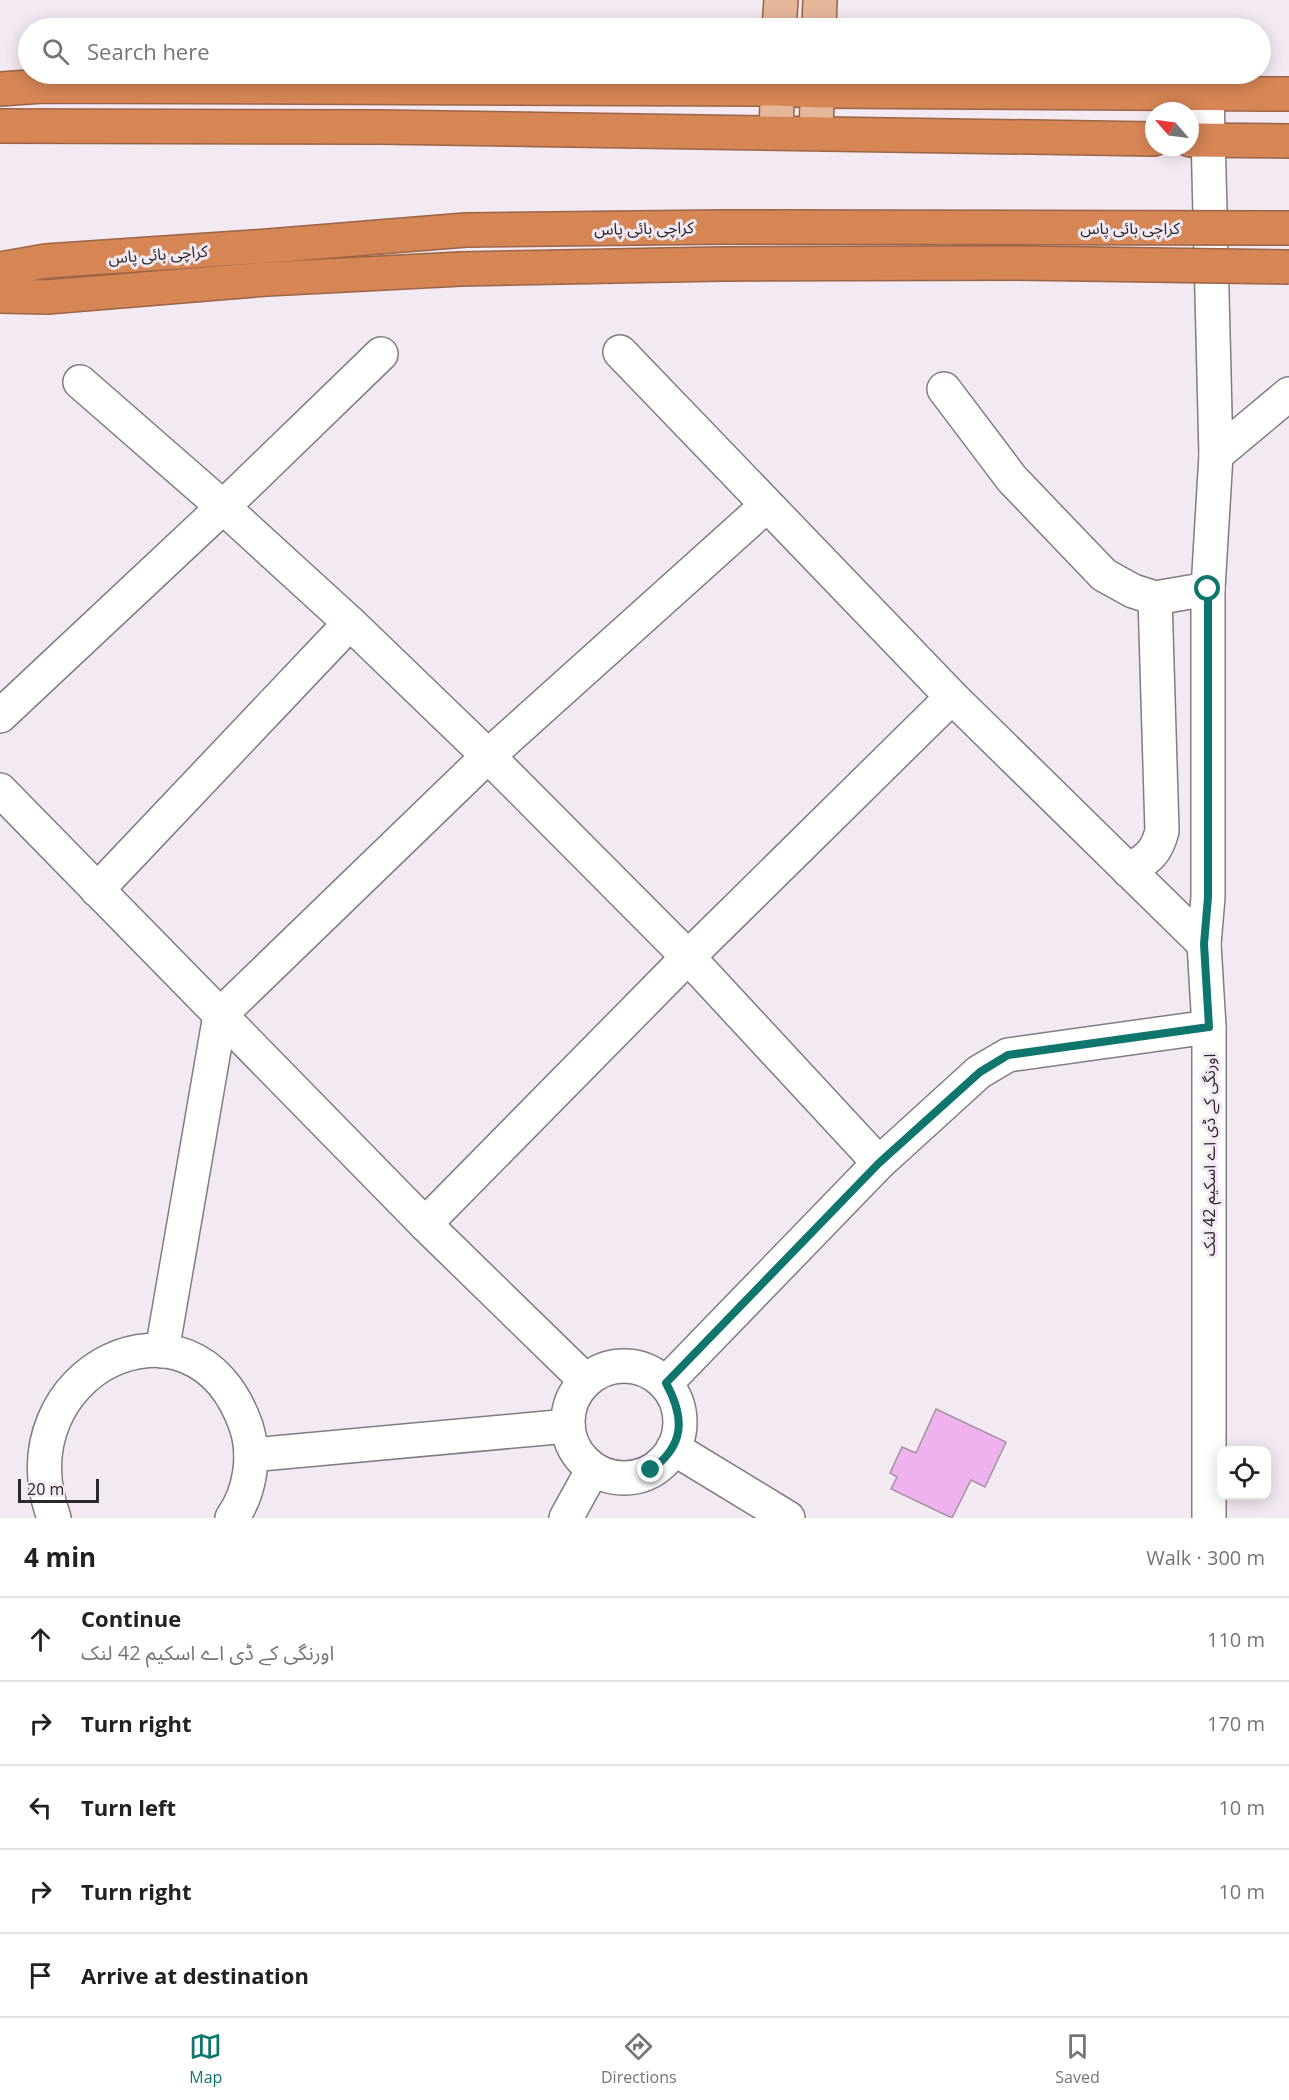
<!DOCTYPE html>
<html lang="en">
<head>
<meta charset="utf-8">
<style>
	:root { --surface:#fff; --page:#f2f2f2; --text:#202124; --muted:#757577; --line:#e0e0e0; --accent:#0f766e }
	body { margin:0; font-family:"Open Sans","Noto Sans Arabic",sans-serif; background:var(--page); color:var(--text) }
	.controls { position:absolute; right:18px; bottom:18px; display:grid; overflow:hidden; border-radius:12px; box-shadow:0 3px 15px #0003 }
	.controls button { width:54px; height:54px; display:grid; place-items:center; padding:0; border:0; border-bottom:2px solid var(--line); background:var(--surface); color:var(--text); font:30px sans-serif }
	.compass { position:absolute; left:1145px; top:102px; width:54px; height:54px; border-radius:50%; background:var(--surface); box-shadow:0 3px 15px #0003; rotate:298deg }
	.scale { position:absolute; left:18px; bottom:15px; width:81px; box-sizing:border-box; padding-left:6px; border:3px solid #2b272a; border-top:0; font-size:16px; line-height:21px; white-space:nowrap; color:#2b272a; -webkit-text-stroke:4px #f3e9f3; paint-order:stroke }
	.stop { position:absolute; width:18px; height:18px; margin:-14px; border:4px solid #0f766e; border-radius:50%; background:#fff }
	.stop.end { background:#0f766e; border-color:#fff; box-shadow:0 2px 6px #0008 }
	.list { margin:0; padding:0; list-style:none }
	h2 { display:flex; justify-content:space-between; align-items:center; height:78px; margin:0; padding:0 24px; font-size:26px }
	h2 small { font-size:20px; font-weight:400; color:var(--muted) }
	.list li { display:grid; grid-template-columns:39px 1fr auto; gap:18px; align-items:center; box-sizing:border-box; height:84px; padding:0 24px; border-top:2px solid var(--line) }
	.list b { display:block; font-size:22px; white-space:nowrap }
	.list p { margin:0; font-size:20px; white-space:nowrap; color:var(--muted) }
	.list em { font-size:20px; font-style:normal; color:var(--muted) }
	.icon { flex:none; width:33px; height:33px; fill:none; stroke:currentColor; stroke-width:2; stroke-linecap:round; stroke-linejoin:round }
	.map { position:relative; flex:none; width:1289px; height:1518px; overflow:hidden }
	.search { position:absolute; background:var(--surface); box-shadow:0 3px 15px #0003; left:18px; right:18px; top:18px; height:66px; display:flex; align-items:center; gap:15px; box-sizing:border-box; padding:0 21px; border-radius:33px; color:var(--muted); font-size:22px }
	.sheet { height:498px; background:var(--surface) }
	nav { display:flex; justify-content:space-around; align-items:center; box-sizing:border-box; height:84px; border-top:2px solid var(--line); background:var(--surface); font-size:16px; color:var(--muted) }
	nav a { display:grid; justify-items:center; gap:3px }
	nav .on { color:var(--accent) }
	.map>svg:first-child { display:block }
</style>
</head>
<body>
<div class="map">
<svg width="1289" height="1518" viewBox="0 0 1289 1518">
	<rect width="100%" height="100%" fill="#f3e9f3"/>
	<path fill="#efb2ee" stroke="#9e959e" stroke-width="1.5" d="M936,1409L1006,1442L985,1487L971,1480L952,1518L891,1489L897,1477L890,1473L902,1447L916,1453Z"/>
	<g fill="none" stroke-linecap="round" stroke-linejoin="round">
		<defs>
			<g id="minor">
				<path d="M1207,93L1216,455"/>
				<path d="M620,352L952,697L1204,944"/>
				<path d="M80,382L223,507L350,623L488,756L688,957L879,1163"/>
				<path d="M944,389L1012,479L1104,575L1133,591L1155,598L1208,589"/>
				<path d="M0,716L223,507L381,354"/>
				<path d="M0,790L425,1224L585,1380"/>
				<path d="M1129,871C1148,858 1156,854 1162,831L1155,598"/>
				<path d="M97,890L350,623"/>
				<path d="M425,1224L688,957L952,697"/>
				<path d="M162,1351L220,1015L488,756L766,506"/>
				<circle cx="624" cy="1422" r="56"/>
				<path d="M666,1383L879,1163L979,1072L1008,1055L1209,1027"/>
				<path d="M673,1448L788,1518"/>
				<path d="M251,1455L568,1426"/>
				<path d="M54,1518C0,1371 194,1276 246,1426C256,1456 250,1493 232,1518"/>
				<path d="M566,1518L593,1469"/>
				<path d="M1209,1518V1027L1204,944L1208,897V589L1216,455L1289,394"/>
			</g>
			<g id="major">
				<path d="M779,28L781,0"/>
				<path d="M819,28L820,0"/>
				<path d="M776,132L778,74"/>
				<path d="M816,133L818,74"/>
			</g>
			<g id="highway">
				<path d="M0,89L43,86L777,89L818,91L1289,94"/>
				<path d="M0,126L379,127L1154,139"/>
				<path d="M1190,140L1289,141"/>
				<path d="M0,269L46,261"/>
				<path d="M0,296L47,297"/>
			</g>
		</defs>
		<use href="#minor" stroke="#837a83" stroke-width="36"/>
		<use href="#major" stroke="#9a6446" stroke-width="36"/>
		<use href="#highway" stroke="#9a6446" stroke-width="36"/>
		<use href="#minor" stroke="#fff" stroke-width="33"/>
		<use href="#major" stroke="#e6b699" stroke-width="33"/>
		<use href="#highway" stroke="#d68555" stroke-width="33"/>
		<defs>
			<g id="highway-bridge">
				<path d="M46,261L268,246L466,230L723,227L1289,228"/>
				<path d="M47,297L267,279L461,269L721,264L1017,263L1289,267"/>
			</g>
		</defs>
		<use href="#highway-bridge" stroke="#9a6446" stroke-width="36" stroke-linecap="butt"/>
		<use href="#highway-bridge" stroke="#d68555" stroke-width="33"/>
	</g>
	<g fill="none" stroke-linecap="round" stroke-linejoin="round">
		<path stroke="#0f766e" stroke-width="8" d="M651,1470C685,1445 685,1418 666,1383L879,1163L980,1072L1008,1055L1209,1027L1204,944L1208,897V589"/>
	</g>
	<g text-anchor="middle" stroke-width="6" stroke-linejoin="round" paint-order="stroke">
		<g font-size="16" fill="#2b272a" stroke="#f3e9f3">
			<text transform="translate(644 228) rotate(-1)" y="6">کراچی بائی پاس</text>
			<text x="1130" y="234">کراچی بائی پاس</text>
			<text transform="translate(158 254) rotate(-4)" y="6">کراچی بائی پاس</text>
			<text transform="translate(1209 1155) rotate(-90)" y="6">اورنگی کے ڈی اے اسکیم 42 لنک</text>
		</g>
	</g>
</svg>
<div class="controls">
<button><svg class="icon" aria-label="locate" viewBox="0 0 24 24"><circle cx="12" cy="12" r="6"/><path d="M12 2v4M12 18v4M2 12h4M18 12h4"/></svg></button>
</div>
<svg class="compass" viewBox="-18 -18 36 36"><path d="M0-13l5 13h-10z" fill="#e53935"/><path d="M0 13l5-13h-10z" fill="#757577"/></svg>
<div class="scale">20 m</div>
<div class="stop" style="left:1208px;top:589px"></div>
<div class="stop end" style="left:651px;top:1470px"></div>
<div class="search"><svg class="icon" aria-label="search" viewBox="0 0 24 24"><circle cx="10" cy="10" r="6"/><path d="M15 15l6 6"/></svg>Search here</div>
</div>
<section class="sheet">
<h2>4 min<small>Walk · 300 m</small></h2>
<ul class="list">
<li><svg class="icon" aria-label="ahead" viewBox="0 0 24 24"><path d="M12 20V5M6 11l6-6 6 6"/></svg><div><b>Continue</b><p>اورنگی کے ڈی اے اسکیم 42 لنک</p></div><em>110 m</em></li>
<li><svg class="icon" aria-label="right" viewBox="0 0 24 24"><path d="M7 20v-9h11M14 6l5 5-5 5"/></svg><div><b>Turn right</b></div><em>170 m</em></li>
<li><svg class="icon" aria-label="left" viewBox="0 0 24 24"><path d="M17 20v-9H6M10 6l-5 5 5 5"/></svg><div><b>Turn left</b></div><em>10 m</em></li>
<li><svg class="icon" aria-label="right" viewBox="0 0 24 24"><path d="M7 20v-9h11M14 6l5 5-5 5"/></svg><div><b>Turn right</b></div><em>10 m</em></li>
<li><svg class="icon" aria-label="arrive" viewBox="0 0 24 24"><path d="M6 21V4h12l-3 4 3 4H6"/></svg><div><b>Arrive at destination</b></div></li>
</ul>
</section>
<nav>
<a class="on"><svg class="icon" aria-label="map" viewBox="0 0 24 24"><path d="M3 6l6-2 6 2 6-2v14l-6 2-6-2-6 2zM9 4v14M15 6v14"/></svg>Map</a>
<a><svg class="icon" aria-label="directions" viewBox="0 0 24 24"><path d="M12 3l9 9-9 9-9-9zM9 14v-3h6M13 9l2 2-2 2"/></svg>Directions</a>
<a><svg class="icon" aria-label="saved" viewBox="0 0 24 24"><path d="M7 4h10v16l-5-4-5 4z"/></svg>Saved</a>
</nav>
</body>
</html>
